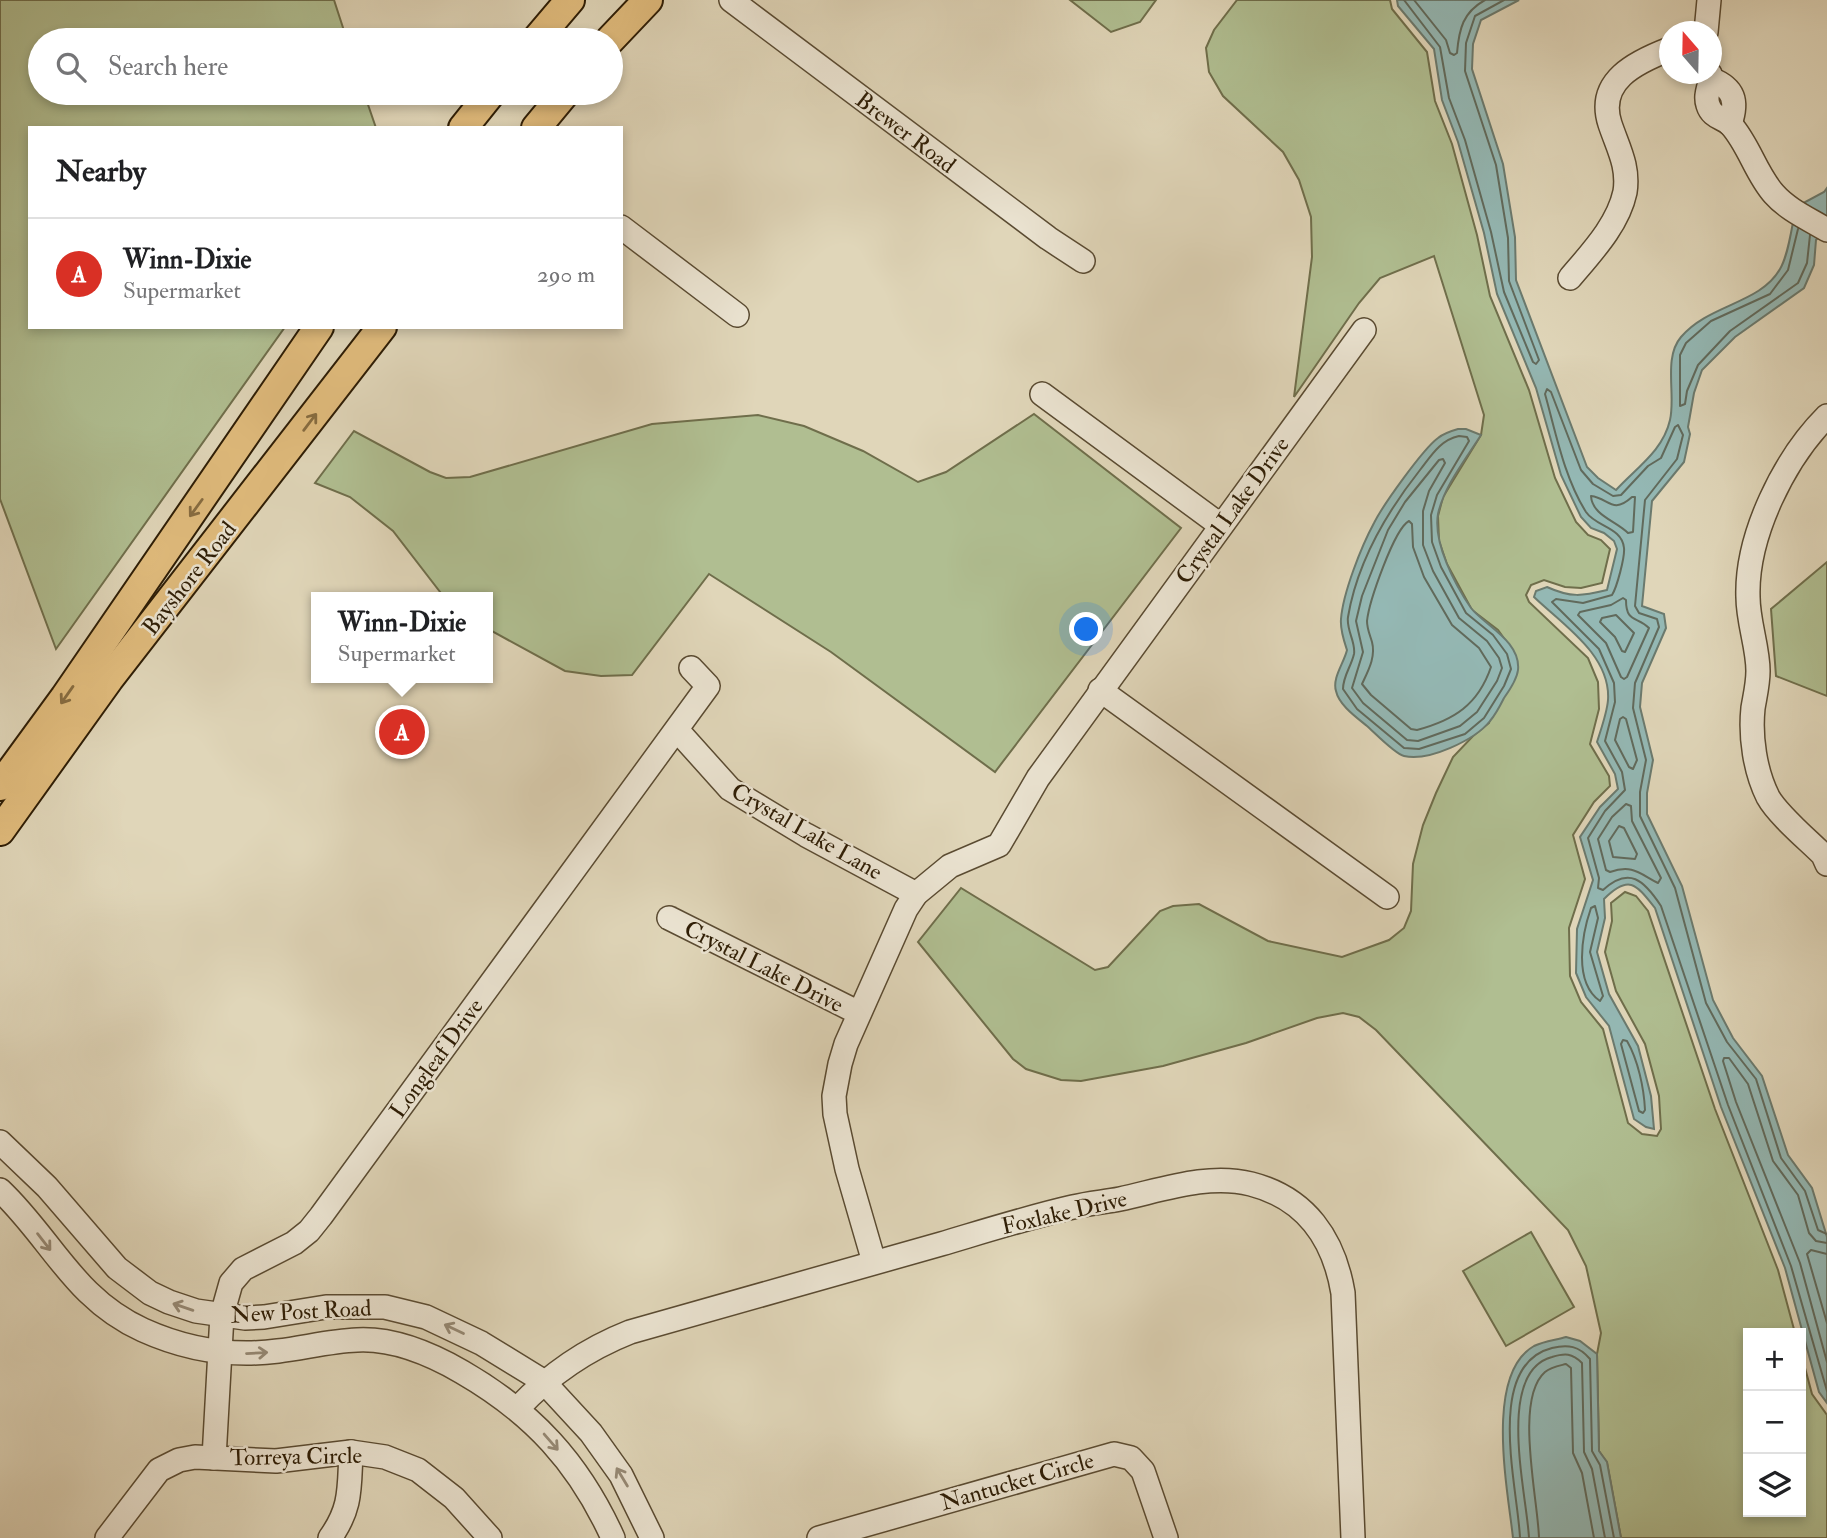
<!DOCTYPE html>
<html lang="en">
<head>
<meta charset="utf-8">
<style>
	:root { --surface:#fff; --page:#f2f2f2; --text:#202124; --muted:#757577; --line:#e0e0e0; --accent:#d93025 }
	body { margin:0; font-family:"IM FELL Double Pica",serif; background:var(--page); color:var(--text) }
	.controls { position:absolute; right:21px; bottom:21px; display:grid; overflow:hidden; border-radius:0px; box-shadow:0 4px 10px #0003 }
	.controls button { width:63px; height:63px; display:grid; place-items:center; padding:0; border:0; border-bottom:2px solid var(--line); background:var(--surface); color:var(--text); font:35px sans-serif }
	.compass { position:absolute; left:1659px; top:21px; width:63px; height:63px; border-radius:50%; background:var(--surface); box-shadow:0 4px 10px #0003; rotate:340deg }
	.you { position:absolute; left:1087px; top:630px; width:24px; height:24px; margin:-18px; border:5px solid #fff; border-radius:50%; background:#1a73e8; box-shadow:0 0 0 10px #1a73e833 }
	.badge { display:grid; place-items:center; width:46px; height:46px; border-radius:50%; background:var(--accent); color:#fff; font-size:23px; font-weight:700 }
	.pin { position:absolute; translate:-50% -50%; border:4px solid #fff; box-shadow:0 2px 7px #0006 }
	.popup { position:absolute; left:311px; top:592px; width:182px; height:91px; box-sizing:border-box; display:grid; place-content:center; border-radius:0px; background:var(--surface); filter:drop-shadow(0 2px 5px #0005); font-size:23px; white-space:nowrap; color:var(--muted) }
	.popup b { font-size:26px; color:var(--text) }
	.popup::after { content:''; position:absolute; left:50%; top:100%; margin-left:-14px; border:14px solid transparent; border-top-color:var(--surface) }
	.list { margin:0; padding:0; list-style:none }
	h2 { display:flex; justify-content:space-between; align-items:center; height:91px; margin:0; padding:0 28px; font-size:30px }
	h2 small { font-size:23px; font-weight:400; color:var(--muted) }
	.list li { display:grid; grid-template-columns:46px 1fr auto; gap:21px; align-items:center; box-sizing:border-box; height:112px; padding:0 28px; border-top:2px solid var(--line) }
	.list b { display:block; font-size:26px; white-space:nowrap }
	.list p { margin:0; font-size:23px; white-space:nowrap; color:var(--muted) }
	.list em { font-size:23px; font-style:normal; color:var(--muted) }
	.icon { flex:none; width:38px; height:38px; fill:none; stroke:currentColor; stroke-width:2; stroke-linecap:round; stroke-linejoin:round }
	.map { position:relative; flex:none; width:1827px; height:1538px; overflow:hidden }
	.search { position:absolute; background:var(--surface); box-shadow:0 4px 10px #0003; left:28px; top:28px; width:595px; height:77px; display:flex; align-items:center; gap:18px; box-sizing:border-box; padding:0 24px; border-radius:38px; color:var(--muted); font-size:26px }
	.panel { position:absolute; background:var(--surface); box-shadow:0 4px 10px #0003; left:28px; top:126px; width:595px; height:203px; border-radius:0px }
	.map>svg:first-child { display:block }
</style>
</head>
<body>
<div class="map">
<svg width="1827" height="1538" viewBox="0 0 1827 1538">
	<rect width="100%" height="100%" fill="#e0d6b9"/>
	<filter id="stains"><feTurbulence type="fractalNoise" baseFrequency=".00286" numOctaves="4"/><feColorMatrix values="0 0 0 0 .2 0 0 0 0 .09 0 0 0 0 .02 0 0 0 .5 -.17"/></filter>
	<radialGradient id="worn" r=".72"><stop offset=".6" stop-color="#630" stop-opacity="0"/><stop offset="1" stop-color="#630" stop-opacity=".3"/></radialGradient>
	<g fill="#b0be91" stroke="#6f6e4b" stroke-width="2">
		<path d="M0,0H334L347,40H40V93H364L376,128H30V327H285L56,649L0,499Z"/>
		<path d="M1070,0H1156L1140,22L1111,32Z"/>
		<path d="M1237,0H1390L1392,9L1427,52L1435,101L1452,144L1477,235L1490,296L1529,390L1555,478L1576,522L1588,535L1601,540L1610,549L1602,583L1581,588L1565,587L1544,580L1531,585L1526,595L1529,602L1588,658L1598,682L1599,709L1590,744L1609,776L1610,786L1594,802L1573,835L1585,879L1569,928L1570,976L1581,1002L1603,1029L1628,1123L1642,1134L1657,1136L1661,1129L1659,1096L1645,1044L1616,991L1605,952L1612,921L1611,903L1625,892L1636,896L1648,911L1715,1109L1778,1270L1795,1333H1748V1512H1801V1353L1812,1394L1827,1415V1538H1621L1607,1463L1599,1451L1597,1354L1601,1333L1586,1266L1568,1230L1376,1030L1359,1017L1343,1013L1317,1018L1246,1043L1163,1066L1081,1081L1061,1080L1026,1069L1013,1059L918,942L961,888L1095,970L1108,967L1160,911L1173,906L1199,904L1268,941L1342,957L1389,940L1404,928L1411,911L1413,864L1423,825L1436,793L1453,757L1473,736L1489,723L1513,651L1498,630L1472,610L1447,564L1439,541L1438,516L1443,497L1481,435L1484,415L1434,256L1380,278L1359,303L1294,397L1312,257L1311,217L1299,180L1283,152L1223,96L1209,72L1206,48L1214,30Z"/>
		<path d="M1034,414L1181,528L995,772L831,652L709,574L632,675L601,676L565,671L488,629V597H444L393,531L350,497L315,483L354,431L430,472L446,478L470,477L652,424L758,415L804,426L863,451L918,482L946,472Z"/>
		<path d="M1827,562V696L1776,676L1771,609Z"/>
		<path d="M1531,1232L1574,1307L1506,1346L1463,1271Z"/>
	</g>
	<g fill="#94b8b4" stroke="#6b7a6e" stroke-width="2">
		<path d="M1397,0H1519L1481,20L1473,44L1472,69L1503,164L1515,237L1516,280L1587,467L1598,478L1616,490C1636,468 1663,451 1670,420C1676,395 1663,358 1681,337C1709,304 1760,304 1780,269C1789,254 1792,224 1796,207L1824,192L1827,188V228L1816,240L1814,265L1804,288L1735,337L1702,370L1694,393L1688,427L1690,434L1684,462L1652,501L1642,606L1664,614L1666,628L1642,683L1640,707L1653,760L1647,793V814L1682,886L1713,1000L1733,1038L1762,1076L1788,1155L1812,1188L1827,1237V1403L1819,1392L1785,1268L1721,1107L1655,908C1636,884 1629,874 1604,899L1605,918L1597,952L1609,994L1638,1046L1651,1096L1654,1129L1646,1127L1634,1119L1609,1026L1586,997L1576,973L1577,929L1593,880L1580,837L1600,807L1618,789L1615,774L1597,742C1601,729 1607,713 1608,700C1611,655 1562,624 1534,597L1536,591L1547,587C1571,598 1582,596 1607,590L1617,549L1614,541L1604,533L1591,528L1581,517L1561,475L1536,388L1497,294L1484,233L1458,142L1442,100L1434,49L1398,6Z"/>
		<path d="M1458,429H1466L1481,435C1466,459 1444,486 1438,514C1433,543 1455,585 1471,608C1484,625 1521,641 1518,670C1517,679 1509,691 1504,698C1500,706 1496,714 1490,721C1475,740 1428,762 1404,756C1395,754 1375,733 1367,726C1356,717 1339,705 1336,691C1332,678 1344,663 1347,650C1344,641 1340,630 1341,619C1343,593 1361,547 1374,523C1383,505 1423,449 1438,438C1444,433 1451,431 1458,429Z"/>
		<path d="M1566,1337L1580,1341L1597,1354L1599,1451L1607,1462L1621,1538H1513C1508,1491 1484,1374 1534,1346C1544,1341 1556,1340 1566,1337Z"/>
	</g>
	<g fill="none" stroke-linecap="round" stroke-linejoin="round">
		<g stroke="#616a5c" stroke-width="2">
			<path d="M1404,0L1440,47L1449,98L1465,140L1491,232L1504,292L1533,362L1536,364L1539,360L1509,281L1508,238L1496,165L1465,71L1466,43L1475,16L1504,0"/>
			<path d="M1414,0L1446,40L1450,53L1454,55L1457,53C1459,29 1463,12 1485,0"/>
			<path d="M1798,229L1788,270L1770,294L1711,321L1686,343L1680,355V406L1685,404L1687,391L1698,365L1730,331L1798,283L1807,263L1810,235"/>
			<path d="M1459,436L1467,437L1469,441L1437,495L1431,515L1432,542L1441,567L1466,613L1493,635L1507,654L1511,669L1504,686L1484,718L1465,734L1419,749L1404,748L1357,709L1343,689C1343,676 1351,667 1354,654C1356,642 1346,630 1348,617C1357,563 1386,513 1420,470C1431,456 1440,440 1459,436Z"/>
			<path d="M1443,459L1445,463L1429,491L1423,511V545L1433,571L1459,618L1487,641L1499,658L1502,668L1497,681L1477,712L1460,726L1418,741L1407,740L1363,703L1352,688L1363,652L1356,621L1362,596L1388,530L1405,502L1439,460Z"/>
			<path d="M1591,496C1609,498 1612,515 1632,497H1635L1633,532L1628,533C1616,521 1592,515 1591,496Z"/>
			<path d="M1409,521L1412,524L1413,547L1424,577L1452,625L1479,648L1491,667C1478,705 1454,720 1417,730L1411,729L1371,695L1362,684C1368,671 1376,657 1372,642C1370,635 1367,629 1367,621C1369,602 1394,529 1409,521Z"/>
			<path d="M1623,598L1626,600C1626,623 1637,616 1649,628L1627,677L1624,679L1621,677L1606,643L1578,615L1580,612L1611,605Z"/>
			<path d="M1616,615L1634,633L1625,652L1622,651L1615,637L1600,622L1602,618Z"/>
			<path d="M1623,717L1626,719L1637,760L1633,769L1629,767L1615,740L1620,719Z"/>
			<path d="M1626,804L1631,806L1632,821L1661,878L1658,883C1640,874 1633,864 1610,872L1606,870L1598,839L1612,817Z"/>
			<path d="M1619,826L1624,828L1637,854L1635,859L1613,857L1609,841Z"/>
			<path d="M1595,906L1598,918L1590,952L1603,996L1600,1001C1573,982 1582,934 1591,908Z"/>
			<path d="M1623,1040L1627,1041C1638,1060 1644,1088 1645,1110L1643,1113L1639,1111L1621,1044Z"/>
			<path d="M1827,1234L1818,1230L1805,1191L1781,1158L1756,1079L1727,1042L1706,1003L1675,888L1640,816V792L1646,760L1633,708L1635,683L1659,627L1657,619L1639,613L1635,606L1645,500L1677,459L1683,435L1678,425L1675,427L1661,458L1648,466L1621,495L1613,496L1593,484L1581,470L1551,392L1547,389L1545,394C1556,433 1564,477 1586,512C1596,527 1622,527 1624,548C1625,557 1617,587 1612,595L1583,603L1556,599L1552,602L1599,649L1614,683L1615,702L1605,741L1622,772L1625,790L1605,811L1588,838L1599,878L1598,888L1603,890C1629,866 1644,880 1661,906L1728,1105L1791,1266L1827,1391"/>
			<path d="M1827,1243L1816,1241L1809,1233L1798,1195L1773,1161L1748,1084L1729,1058H1724L1723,1061L1736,1102L1800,1263L1827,1362"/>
			<path d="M1827,1254L1811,1250L1807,1254L1827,1323"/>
			<path d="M1520,1538C1518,1488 1484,1365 1552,1348C1568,1344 1579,1346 1590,1359L1592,1451L1600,1465L1614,1538"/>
			<path d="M1529,1538C1527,1495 1495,1372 1552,1357C1565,1353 1572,1353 1582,1363L1584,1452L1592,1469L1605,1538"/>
			<path d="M1539,1538C1538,1499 1514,1399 1545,1372C1551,1367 1558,1366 1566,1364L1571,1368L1573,1453L1582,1473L1594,1538"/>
		</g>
		<defs>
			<g id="minor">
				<path d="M731,0L1048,238L1083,261"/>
				<path d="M1706,32L1709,0"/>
				<path d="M1710,74C1712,84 1704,93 1708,105C1712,118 1723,117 1731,125C1749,145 1756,174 1774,194C1788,210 1809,219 1827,230"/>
				<path d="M1711,79C1734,88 1738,101 1730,124"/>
				<path d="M621,227L737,315"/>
				<path d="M1570,278C1591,253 1618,225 1625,192C1629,166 1618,148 1610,124C1596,81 1636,62 1670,49"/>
				<path d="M1042,394L1220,525"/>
				<path d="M1827,416C1784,459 1746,536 1748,597C1748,622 1758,647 1758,671C1758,684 1755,696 1753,708C1750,737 1755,771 1768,797C1778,815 1808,840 1823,855L1827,864"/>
				<path d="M1100,690L1387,897"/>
				<path d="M677,730L730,789L806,835L916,894"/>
				<path d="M669,918L859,1013"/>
				<path d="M0,1142L47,1187L117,1268L150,1293L169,1302L196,1311L245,1318L264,1317L326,1307H385L426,1317L481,1343L543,1381L591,1433L621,1475L652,1538"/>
				<path d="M0,1190C51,1238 74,1299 143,1330C185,1349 231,1357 278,1351C304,1348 330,1341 357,1340C394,1338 431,1354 462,1372C533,1413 579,1463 613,1538"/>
				<path d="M874,1262L847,1169L835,1114L834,1096L840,1064L846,1044L906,909L916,894L950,866L999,845L1038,778L1364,330"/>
				<path d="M518,1408C550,1374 587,1349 630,1332C734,1303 837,1273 941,1244C985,1231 1029,1217 1073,1207C1089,1203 1105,1202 1120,1199C1162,1190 1208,1173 1251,1184C1306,1198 1334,1239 1343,1293L1353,1538"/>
				<path d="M214,1458L222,1315L231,1283L243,1269L294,1243L309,1231L321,1216L708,686L691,668"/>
				<path d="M107,1538L159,1470L179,1460L195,1457L276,1461L351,1452L385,1457L418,1470L454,1498L490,1538"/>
				<path d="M330,1538C352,1507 349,1488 351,1452"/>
				<path d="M819,1538L1114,1454L1131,1458L1143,1471L1166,1538"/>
			</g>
			<g id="major">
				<path d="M536,40L570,0"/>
				<path d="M610,40L648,0"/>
				<path d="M463,128L491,93"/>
				<path d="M536,128L565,93"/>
				<path d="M0,786L65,697L319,327"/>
				<path d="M0,831L109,679L382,327"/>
			</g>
		</defs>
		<use href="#minor" stroke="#5a4b32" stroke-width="26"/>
		<use href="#major" stroke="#2e1d05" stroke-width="32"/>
		<use href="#minor" stroke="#ebe4d2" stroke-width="23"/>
		<use href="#major" stroke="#e0bb7c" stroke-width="28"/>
	</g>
	<defs><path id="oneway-shaft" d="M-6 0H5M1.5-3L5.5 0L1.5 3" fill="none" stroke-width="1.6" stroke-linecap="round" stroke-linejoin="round" transform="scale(1.75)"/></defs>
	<g stroke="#876c40">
		<use href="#oneway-shaft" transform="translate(310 422) rotate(-53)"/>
		<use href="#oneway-shaft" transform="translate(196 508) rotate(126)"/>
		<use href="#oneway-shaft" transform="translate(67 695) rotate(125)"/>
	</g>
	<g stroke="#968a76">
		<use href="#oneway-shaft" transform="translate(44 1242) rotate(52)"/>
		<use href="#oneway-shaft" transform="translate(183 1307) rotate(-161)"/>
		<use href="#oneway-shaft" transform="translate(454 1329) rotate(-155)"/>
		<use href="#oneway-shaft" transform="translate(257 1353) rotate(-3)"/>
		<use href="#oneway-shaft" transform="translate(551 1442) rotate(49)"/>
		<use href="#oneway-shaft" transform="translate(622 1477) rotate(-121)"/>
	</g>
	<g text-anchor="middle" stroke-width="5" stroke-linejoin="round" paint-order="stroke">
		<g font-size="23" fill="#2e1d05" stroke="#ebe4d2">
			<text transform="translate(906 132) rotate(37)" y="8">Brewer Road</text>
			<text transform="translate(1232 510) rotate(-54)" y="8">Crystal Lake Drive</text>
			<text transform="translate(189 578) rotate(-52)" y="8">Bayshore Road</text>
			<text transform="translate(807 831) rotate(30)" y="8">Crystal Lake Lane</text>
			<text transform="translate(764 966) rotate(27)" y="8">Crystal Lake Drive</text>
			<text transform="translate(436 1058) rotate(-54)" y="8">Longleaf Drive</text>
			<text transform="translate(1064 1212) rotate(-13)" y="8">Foxlake Drive</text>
			<text transform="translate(301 1311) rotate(-3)" y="8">New Post Road</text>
			<text transform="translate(296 1456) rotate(-1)" y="8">Torreya Circle</text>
			<text transform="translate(1017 1481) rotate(-16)" y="8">Nantucket Circle</text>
		</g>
	</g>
	<rect width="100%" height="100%" filter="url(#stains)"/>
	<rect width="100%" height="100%" fill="url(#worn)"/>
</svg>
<div class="controls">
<button>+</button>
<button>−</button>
<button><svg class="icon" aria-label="layers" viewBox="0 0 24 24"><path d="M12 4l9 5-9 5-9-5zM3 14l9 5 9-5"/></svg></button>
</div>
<svg class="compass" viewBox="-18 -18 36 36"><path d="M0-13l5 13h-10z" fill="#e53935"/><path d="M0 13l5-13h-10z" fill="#757577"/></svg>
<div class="you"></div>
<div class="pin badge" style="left:402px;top:732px">A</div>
<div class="popup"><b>Winn-Dixie</b>Supermarket</div>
<div class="search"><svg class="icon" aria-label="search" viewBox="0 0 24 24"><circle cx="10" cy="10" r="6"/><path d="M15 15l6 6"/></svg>Search here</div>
<section class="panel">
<h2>Nearby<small></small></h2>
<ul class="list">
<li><span class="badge">A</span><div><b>Winn-Dixie</b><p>Supermarket</p></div><em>290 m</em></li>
</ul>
</section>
</div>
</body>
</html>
